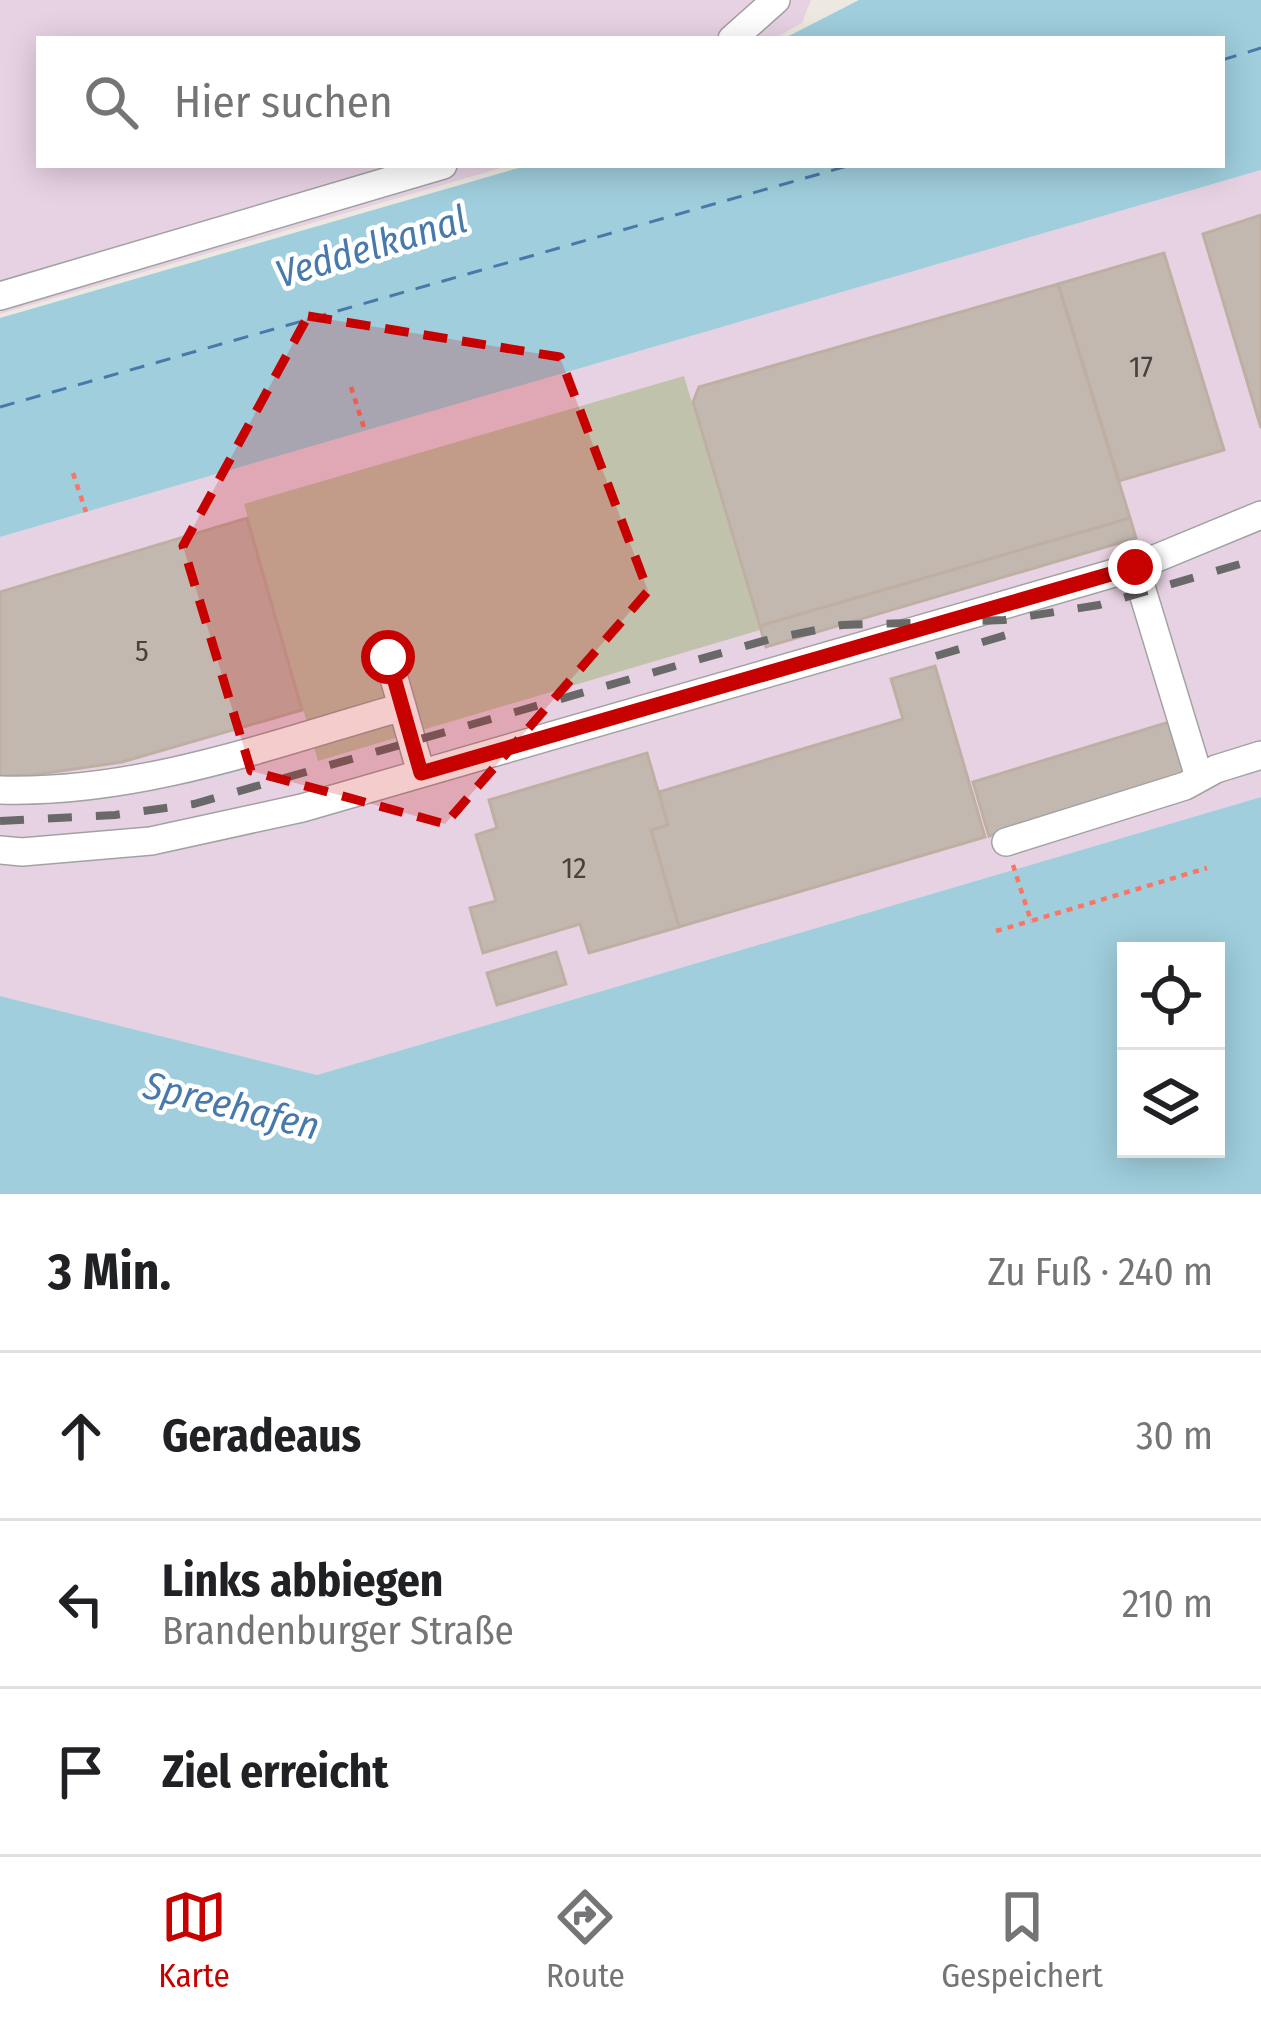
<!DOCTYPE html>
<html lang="de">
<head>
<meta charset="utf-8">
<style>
	:root { --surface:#fff; --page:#f6f6f6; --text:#202124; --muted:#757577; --line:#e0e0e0; --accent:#c70100 }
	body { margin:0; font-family:"Fira Sans Condensed",sans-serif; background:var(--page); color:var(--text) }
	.controls { position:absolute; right:36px; bottom:36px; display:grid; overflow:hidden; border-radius:0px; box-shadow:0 6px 30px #0003 }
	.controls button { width:108px; height:108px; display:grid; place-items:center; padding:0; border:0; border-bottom:3px solid var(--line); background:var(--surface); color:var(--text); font:60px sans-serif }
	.stop { position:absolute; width:36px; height:36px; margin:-27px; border:9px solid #c70100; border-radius:50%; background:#fff }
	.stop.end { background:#c70100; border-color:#fff; box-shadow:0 3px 12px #0008 }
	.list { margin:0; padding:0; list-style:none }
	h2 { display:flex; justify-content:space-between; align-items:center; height:156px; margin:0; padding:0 48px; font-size:51px }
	h2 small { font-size:39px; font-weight:400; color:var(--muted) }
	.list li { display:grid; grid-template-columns:78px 1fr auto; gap:36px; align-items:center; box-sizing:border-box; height:168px; padding:0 48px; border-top:3px solid var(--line) }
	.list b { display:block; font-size:45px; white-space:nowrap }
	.list p { margin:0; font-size:39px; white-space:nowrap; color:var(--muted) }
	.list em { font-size:39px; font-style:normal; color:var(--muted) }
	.icon { flex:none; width:66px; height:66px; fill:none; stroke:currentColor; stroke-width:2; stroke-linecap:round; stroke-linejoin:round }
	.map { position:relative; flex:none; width:1261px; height:1194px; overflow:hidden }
	.search { position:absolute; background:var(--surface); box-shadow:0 6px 30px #0003; left:36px; right:36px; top:36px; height:132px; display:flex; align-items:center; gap:30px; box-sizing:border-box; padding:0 42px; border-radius:0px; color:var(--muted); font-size:45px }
	.sheet { height:660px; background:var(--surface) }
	nav { display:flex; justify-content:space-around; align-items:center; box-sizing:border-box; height:168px; border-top:3px solid var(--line); background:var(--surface); font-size:33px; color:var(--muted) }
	nav a { display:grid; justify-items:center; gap:6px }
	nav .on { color:var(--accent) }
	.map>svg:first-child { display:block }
</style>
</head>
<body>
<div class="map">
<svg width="1261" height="1194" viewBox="0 0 1261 1194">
	<rect width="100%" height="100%" fill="#ede9e1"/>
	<g fill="#e7d2e3">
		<path d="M0,0H811L802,23L773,39H39V165H511L0,314Z"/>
		<path d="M1261,170V797L317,1075L0,996V537Z"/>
	</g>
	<path fill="#c1c2ac" d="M684,376L760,630L318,761L244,504Z"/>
	<g fill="#a0cedc" fill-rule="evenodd">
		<path d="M859,0H1261V170L0,537V318L529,165H1222V39H783Z"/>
		<path d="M1261,797V1194H0V996L317,1075ZM1126,951H1216V1149H1126Z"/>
	</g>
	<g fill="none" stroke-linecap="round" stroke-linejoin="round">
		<g stroke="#4879ab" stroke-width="3" stroke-dasharray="15 12" stroke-linecap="butt">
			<path d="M1222,60L1261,48"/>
			<path d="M0,407L851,165"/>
		</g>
	</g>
	<g fill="#c2b8b0" stroke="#bfafa3" stroke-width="3">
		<path d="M1261,215V428L1203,234Z"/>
		<path d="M1164,253L1224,450L1119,481L1058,284Z"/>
		<path d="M1058,284L1130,518L760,626L693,402L699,387Z"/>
		<path d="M247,518L302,710L122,762L33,775L0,776V592Z"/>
		<path d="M1130,518L1136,538L766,647L760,626Z"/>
		<path d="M935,666L985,837L679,927L651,830L668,825L659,792L903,719L891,679Z"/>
		<path d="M1169,722L1186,776L989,836L973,782Z"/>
		<path d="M647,753L668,825L651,830L679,927L589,953L580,924L483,953L470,908L496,901L476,835L497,828L489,800Z"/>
		<path d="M556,952L566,984L497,1005L487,973Z"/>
	</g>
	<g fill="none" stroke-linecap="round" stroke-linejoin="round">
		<defs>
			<g id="minor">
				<path d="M732,39L776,0"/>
				<path d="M0,296L443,165"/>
				<path d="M1135,567L1199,777"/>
				<path d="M388,657L421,773"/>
				<path d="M0,790C139,794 270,745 402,707"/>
				<path d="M1006,842L1185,786L1216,769L1261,755"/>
				<path d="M0,850L22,852L151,841L302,808L1135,567L1261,515"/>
			</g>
		</defs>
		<use href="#minor" stroke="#a2a2a2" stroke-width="30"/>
		<g stroke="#fb7564" stroke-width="4.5" stroke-dasharray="6 6" stroke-linecap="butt">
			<path d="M351,387L365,431"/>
			<path d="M73,473L86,512"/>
			<path d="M1013,865L1031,921L1207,868"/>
			<path d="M996,931L1031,921"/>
		</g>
		<use href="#minor" stroke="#fff" stroke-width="27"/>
		<g stroke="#696969" stroke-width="8" stroke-dasharray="24 24" stroke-linecap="butt">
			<path d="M936,656L1023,630"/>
			<path d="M0,821L115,815L194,804L770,639L842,625L1004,620L1099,605L1261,558"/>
		</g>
	</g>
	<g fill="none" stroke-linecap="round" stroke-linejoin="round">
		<path stroke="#c70100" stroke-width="15" d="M388,657L421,773L1135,567"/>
	</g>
	<path fill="#c70100" fill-opacity="0.2" stroke="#c70100" stroke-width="9" stroke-dasharray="24 15" stroke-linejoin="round" d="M308,316L560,357L648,591L445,824L251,771L183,546Z"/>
	<g text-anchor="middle" stroke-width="9" stroke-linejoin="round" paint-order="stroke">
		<g font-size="30" fill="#454240">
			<text x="1141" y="377">17</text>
			<text x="142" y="661">5</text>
			<text x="574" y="878">12</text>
		</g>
		<g font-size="39" font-style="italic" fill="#4879ab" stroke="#fff">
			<text transform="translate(371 246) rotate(-17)" y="14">Veddelkanal</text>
			<text transform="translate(232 1105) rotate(14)" y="14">Spreehafen</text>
		</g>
	</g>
</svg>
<div class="controls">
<button><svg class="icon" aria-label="locate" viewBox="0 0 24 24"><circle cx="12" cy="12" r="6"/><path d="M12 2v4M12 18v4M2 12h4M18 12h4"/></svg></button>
<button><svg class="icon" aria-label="layers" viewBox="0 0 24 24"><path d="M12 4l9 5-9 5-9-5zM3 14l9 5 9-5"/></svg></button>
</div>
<div class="stop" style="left:388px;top:657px"></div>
<div class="stop end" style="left:1135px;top:567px"></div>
<div class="search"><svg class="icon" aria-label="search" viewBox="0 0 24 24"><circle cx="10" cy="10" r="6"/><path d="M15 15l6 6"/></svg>Hier suchen</div>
</div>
<section class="sheet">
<h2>3 Min.<small>Zu Fuß · 240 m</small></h2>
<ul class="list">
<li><svg class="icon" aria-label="ahead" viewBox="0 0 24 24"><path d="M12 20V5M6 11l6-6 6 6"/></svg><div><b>Geradeaus</b></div><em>30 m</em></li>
<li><svg class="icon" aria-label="left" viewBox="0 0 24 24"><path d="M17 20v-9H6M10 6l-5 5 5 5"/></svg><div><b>Links abbiegen</b><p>Brandenburger Straße</p></div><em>210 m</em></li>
<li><svg class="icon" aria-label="arrive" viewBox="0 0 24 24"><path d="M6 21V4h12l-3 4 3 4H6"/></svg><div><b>Ziel erreicht</b></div></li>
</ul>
</section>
<nav>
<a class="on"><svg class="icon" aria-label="map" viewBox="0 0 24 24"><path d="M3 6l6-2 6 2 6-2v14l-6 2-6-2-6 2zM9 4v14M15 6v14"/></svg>Karte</a>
<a><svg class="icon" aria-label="directions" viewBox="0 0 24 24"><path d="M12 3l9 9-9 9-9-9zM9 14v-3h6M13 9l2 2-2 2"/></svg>Route</a>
<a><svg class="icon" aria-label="saved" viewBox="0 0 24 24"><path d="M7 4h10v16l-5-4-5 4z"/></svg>Gespeichert</a>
</nav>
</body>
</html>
